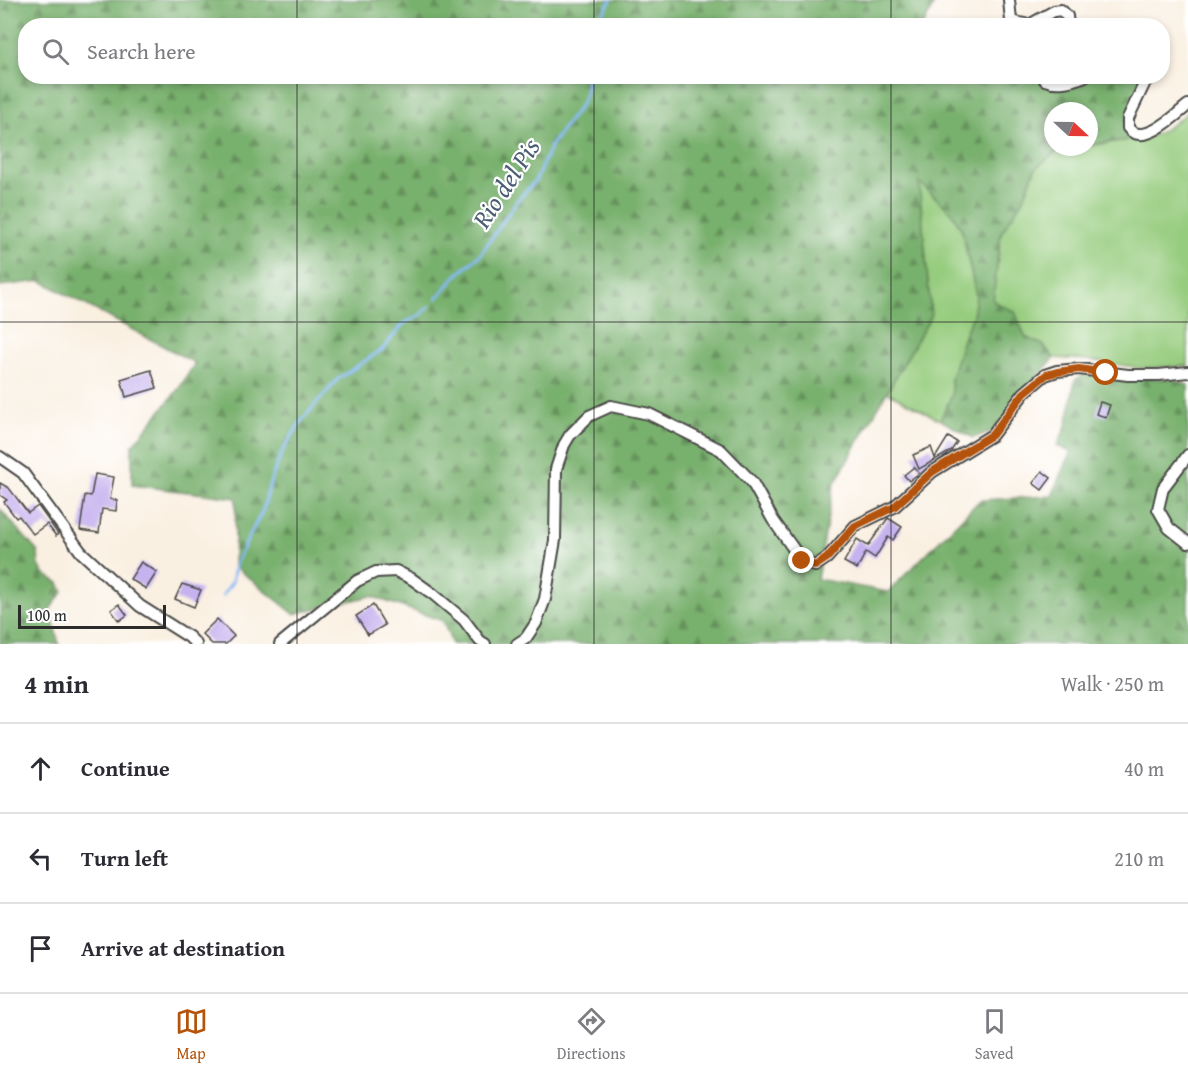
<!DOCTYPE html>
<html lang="en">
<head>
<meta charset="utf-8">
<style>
	:root { --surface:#fff; --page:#f2f2f3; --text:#2b2b33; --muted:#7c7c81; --line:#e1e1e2; --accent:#b45309 }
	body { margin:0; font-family:"Gentium Book Plus",serif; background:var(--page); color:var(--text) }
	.compass { position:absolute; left:1044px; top:102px; width:54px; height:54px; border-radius:50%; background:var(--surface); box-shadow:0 3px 9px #0003; rotate:112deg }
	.scale { position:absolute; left:18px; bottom:15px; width:148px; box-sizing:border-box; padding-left:6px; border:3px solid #2b2b2b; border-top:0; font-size:16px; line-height:21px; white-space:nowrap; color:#2b2b2b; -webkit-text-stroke:4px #fff; paint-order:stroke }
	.stop { position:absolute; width:18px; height:18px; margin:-14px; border:4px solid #b45309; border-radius:50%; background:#fff }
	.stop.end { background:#b45309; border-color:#fff; box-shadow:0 2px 6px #0008 }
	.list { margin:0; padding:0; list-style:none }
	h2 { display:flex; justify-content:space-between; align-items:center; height:78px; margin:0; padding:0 24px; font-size:26px }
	h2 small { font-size:20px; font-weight:400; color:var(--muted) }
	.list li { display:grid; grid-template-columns:39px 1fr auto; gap:18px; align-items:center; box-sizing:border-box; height:90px; padding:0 24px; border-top:2px solid var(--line) }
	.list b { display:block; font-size:22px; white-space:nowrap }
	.list em { font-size:20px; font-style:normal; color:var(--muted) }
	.icon { flex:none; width:33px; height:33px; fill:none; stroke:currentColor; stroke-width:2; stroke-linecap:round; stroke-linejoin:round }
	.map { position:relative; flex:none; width:1188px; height:644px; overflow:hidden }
	.search { position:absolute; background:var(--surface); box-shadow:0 3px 9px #0003; left:18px; right:18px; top:18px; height:66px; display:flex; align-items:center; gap:15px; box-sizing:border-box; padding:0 21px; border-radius:24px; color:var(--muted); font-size:22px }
	.sheet { height:348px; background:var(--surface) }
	nav { display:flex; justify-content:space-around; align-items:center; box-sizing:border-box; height:84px; border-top:2px solid var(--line); background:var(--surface); font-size:16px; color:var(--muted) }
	nav a { display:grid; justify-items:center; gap:3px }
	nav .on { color:var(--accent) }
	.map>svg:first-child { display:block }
</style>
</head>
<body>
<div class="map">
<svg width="1188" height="644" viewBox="0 0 1188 644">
	<defs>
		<pattern id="forest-firs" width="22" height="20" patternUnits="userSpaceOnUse" patternTransform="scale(1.5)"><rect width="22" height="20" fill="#78b06d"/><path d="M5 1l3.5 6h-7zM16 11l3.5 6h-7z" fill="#638f5a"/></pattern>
	</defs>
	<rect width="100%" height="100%" fill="#fff"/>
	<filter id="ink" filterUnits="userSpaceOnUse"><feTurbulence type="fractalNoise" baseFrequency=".0167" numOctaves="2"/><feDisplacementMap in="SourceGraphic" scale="12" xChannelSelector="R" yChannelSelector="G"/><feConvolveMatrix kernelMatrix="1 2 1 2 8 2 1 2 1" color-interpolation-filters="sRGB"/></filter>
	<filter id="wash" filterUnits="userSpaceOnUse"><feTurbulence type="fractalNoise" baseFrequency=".008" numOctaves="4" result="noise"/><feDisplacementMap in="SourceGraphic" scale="24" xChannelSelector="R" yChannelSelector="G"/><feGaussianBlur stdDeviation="1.35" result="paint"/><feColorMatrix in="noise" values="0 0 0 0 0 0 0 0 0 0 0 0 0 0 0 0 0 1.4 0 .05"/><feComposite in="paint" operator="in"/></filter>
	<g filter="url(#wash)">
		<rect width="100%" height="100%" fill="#faf0e2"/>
		<g fill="#96cc7e" stroke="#607c54" stroke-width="1.5">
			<path d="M1188,112V366L1141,368L1088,360L1054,358L1043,345L1025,337L1015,312L992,301L1001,233L1025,196L1035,169L1057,151L1127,140L1131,135L1141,140C1159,135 1173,124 1188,112Z"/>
			<path d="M919,182L952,213L962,230L976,295L973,317L966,330L951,378L952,395L940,420L887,392L931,316Z"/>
		</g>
		<g fill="url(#forest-firs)" stroke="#526e4c" stroke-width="1.5">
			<path d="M0,0H936L923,26H26V76H1040L1044,82L1089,77H1145L1126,117L1131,135L1127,140L1089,145V111H1053V147H1079L1057,151L1035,169L1025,196L1001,233L993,301L1015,312L1025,337L1043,345L1054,358L1040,374L1008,426L973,438L940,420L952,395L951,378L966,330L973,317L976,295L962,230L952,213L919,182L931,316L834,484L817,579L888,592L980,500L1052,496L1071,452L1057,446L1067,424L1075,380L1085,373L1176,380L1188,385V644H452L443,621L371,596L294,614L234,566L236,498L132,485V446L180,387L195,363L41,281L0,286Z"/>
			<path d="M0,509L38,552L39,565L44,574L59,583L63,592L50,609L59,644H0Z"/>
		</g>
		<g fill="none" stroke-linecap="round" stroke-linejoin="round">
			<g stroke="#87bbf5" stroke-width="3">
				<path d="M598,26L600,18L611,0"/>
				<path d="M437,298L456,276L480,255L517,201L536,180L551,145L580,106L585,95L587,76"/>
				<path d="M223,595L232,582L236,562L263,510L271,480L283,450L302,420L338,379L383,349L403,324L422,314L429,306"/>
			</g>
		</g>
		<g id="blocks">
			<g fill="#c6b2ef">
				<path d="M151,370L157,388L126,397L121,379Z"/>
				<path d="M1100,402L1110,405L1106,417L1096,414Z"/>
				<path d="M948,437L957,442L951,451L919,469L913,455L931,447L935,458Z"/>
				<path d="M914,467L919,473L909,481L904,475Z"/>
				<path d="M1042,471L1051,478L1042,490L1033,483Z"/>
				<path d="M95,474L114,477L110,499L117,500L116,511L102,509L99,533L80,530L85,495L91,496Z"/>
				<path d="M0,483L9,488L28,513L38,506L58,534L56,536L47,524L33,534L19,516L16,518L4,502L7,500L0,495Z"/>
				<path d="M888,518L902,527L893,540L888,537L875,558L866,552L857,569L844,562L857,539L868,546Z"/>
				<path d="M141,562L157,572L146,589L130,579Z"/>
				<path d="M182,584L201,590L194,607L175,599Z"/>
				<path d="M119,604L127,615L119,621L111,610Z"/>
				<path d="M373,605L385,625L368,635L356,616Z"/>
				<path d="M217,619L234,636L226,644H212L202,634Z"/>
			</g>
		</g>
	</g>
	<g filter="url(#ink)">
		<use href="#blocks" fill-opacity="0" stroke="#4a4946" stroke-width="1.5"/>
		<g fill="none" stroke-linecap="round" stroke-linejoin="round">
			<defs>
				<g id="minor">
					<path d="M1009,0L1011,21L1029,25L1054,11L1061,10L1067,16L1068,26"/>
					<path d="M1043,76L1045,80C1058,85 1072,81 1085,76"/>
					<path d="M1148,76L1128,118V128C1143,147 1175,116 1188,105"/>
					<path d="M1188,455L1163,488L1158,509L1169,528L1188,543"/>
					<path d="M0,457L23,473L81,552L140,606L189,637L196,644"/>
					<path d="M280,644L357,581L376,572L396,571L412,579L433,594L464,620L480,641L485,644"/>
					<path d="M517,644L526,638L536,623L545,599L555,540L556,469L564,445L570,435L589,416L611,406L649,414L721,450L752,482L773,520L802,561L815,566L827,558L855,526L894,507L932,472L992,435L1024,393L1045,375L1057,371L1079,369L1128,375H1159L1188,372"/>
				</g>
			</defs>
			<use href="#minor" stroke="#4a4946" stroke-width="14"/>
			<use href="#minor" stroke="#fff" stroke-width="10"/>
		</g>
	</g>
	<g fill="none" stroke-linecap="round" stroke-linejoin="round" filter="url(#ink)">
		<path stroke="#b45309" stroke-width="8" d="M802,561L815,566L827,558L855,526L894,507L932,472L992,435L1024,393L1046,375L1057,372L1079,369L1106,373"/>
	</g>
	<path fill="none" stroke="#2b2b2b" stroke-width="1.5" stroke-opacity="0.55" d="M297,0V26M594,0V26M891,0V26M297,76V644M594,76V644M891,76V644M0,322H1188"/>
	<g text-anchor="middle" stroke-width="4.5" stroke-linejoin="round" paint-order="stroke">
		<g font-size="26" font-style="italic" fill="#4b5d72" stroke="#fff">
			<text transform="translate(506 183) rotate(-57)" y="9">Rio del Pis</text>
		</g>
	</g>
</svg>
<svg class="compass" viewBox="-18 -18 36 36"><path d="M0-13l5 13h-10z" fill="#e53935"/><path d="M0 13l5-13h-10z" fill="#7c7c81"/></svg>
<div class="scale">100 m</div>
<div class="stop" style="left:1106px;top:373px"></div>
<div class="stop end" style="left:802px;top:561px"></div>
<div class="search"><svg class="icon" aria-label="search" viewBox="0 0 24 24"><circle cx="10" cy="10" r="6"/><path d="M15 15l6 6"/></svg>Search here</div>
</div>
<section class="sheet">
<h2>4 min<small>Walk · 250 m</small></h2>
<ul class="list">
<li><svg class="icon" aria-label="ahead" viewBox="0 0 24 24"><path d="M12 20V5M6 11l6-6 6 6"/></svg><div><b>Continue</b></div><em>40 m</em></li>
<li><svg class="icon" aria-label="left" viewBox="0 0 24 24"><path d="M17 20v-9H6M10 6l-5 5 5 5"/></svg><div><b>Turn left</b></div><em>210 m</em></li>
<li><svg class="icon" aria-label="arrive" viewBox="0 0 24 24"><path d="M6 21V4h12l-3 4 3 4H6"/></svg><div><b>Arrive at destination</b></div></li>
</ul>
</section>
<nav>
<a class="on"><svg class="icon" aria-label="map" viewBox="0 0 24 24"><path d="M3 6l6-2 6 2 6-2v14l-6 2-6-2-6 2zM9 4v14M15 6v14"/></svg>Map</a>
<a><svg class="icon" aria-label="directions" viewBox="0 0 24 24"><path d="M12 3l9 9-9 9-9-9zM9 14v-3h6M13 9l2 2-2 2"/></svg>Directions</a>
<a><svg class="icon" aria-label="saved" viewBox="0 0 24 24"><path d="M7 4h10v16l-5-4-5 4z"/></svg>Saved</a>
</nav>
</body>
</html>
